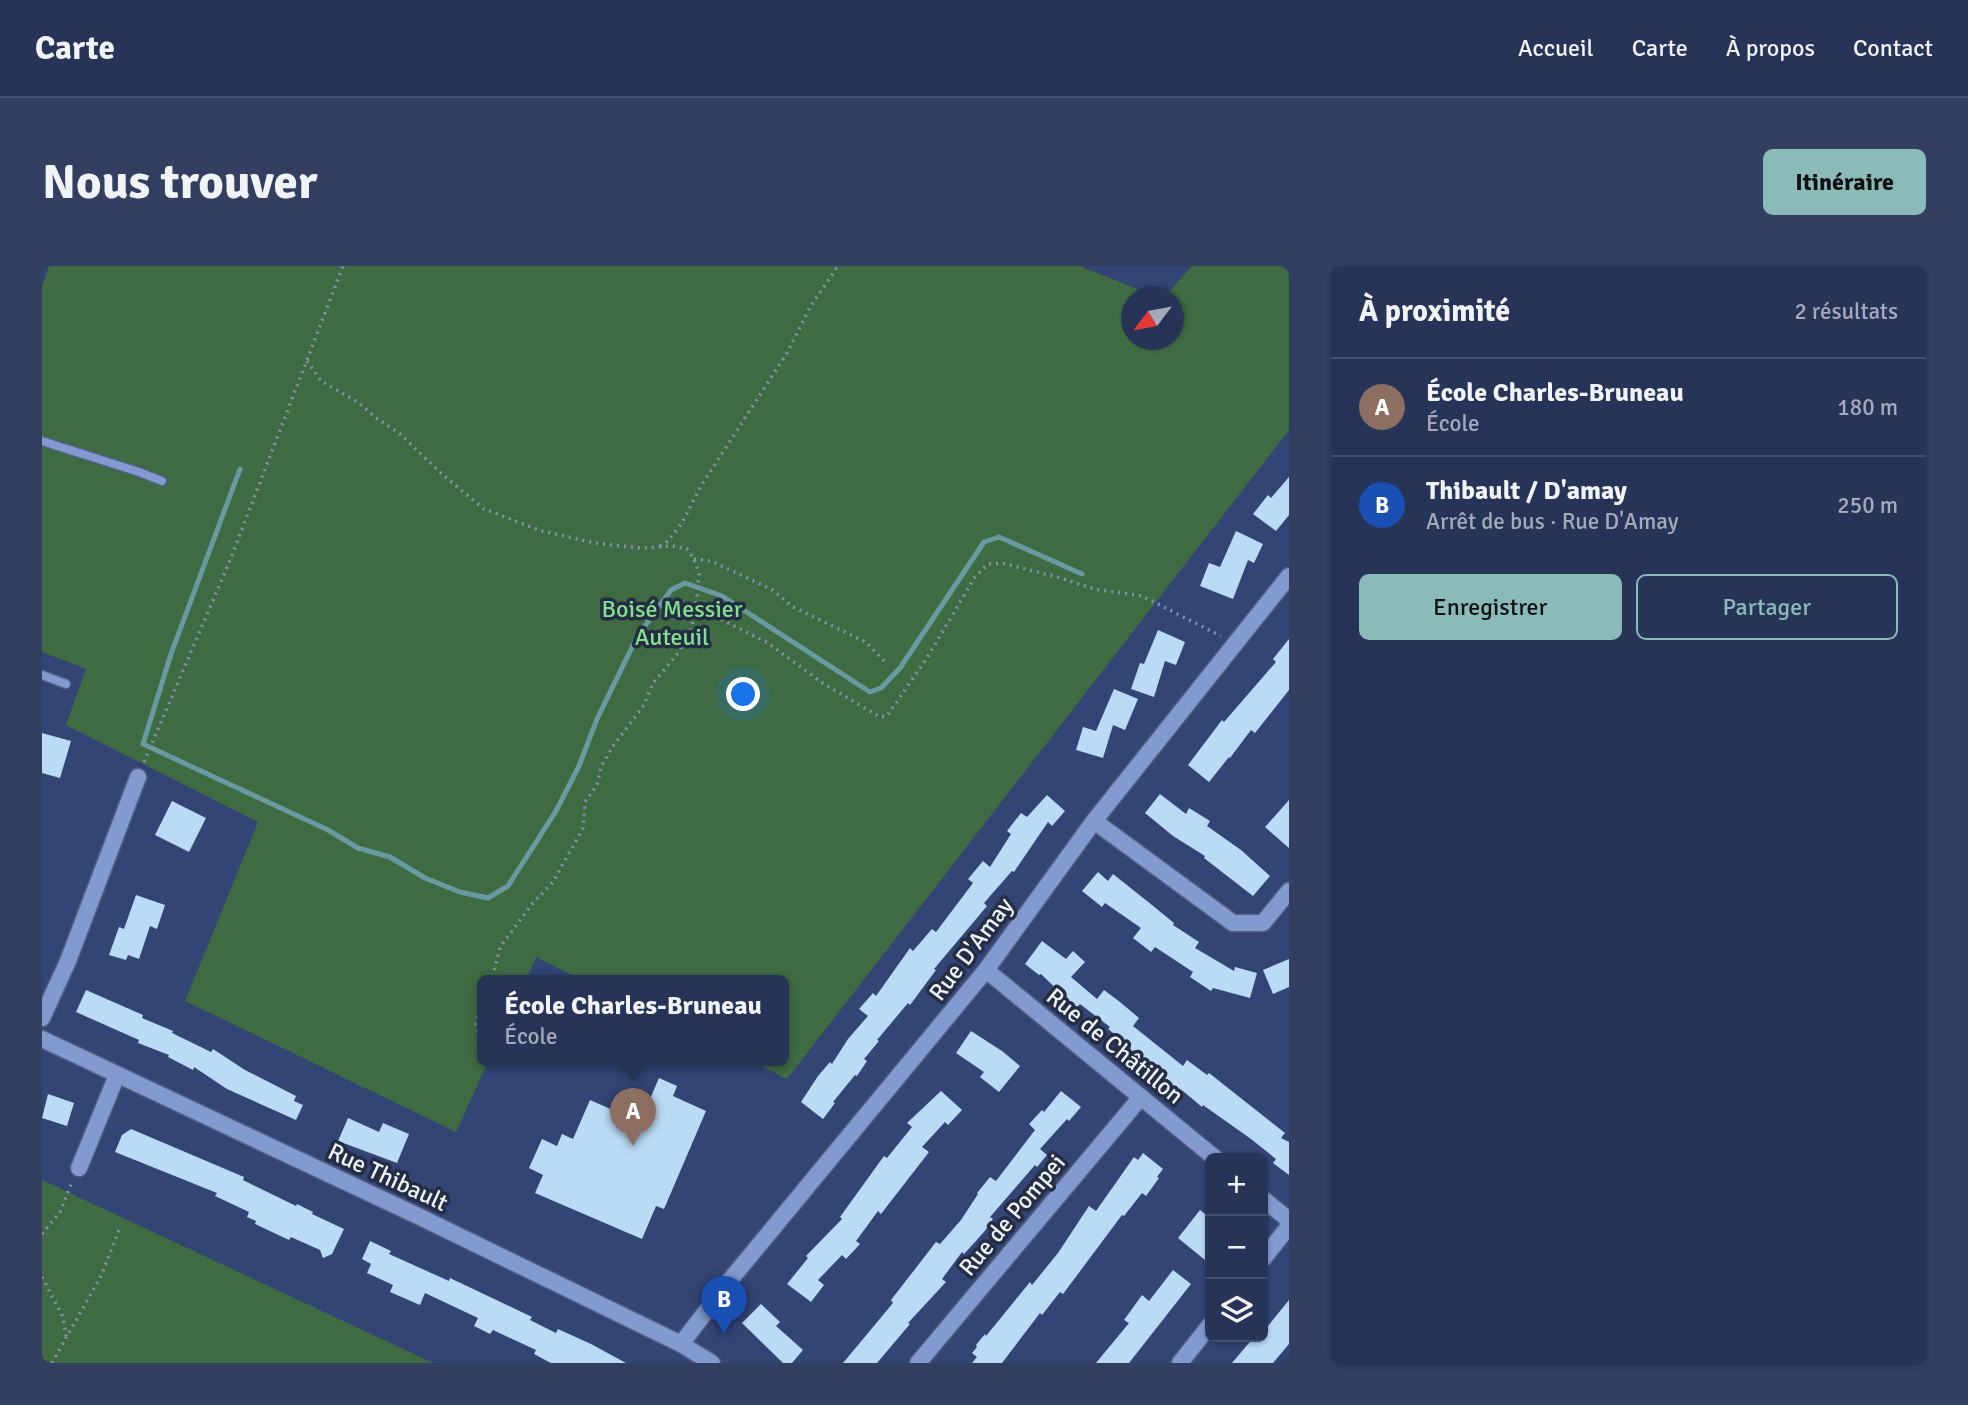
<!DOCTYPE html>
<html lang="fr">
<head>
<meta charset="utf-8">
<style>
	:root { --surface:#263458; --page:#323f61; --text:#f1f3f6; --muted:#a4aaba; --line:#424f6e; --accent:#8bbbb9 }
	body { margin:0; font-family:Signika,sans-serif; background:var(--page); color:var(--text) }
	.controls { position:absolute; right:21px; bottom:21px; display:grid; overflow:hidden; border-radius:10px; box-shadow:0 2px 5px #0004 }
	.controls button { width:63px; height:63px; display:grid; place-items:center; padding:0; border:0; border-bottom:2px solid var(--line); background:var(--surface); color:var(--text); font:35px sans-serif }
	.compass { position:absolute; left:1079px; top:21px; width:63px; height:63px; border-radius:50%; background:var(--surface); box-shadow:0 2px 5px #0004; rotate:238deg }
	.you { position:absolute; left:702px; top:429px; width:24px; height:24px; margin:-18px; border:5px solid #fff; border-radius:50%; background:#1a73e8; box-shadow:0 0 0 10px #1a73e833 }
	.badge { display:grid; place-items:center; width:46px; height:46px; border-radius:50%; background:var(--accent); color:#fff; font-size:23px; font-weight:700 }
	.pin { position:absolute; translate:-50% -58px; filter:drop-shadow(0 2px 4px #0008) }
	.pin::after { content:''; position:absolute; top:37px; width:24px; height:21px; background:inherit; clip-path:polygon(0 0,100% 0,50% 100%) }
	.popup { position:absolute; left:435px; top:709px; width:312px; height:91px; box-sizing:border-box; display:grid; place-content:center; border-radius:10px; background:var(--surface); filter:drop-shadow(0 2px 5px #0005); font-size:23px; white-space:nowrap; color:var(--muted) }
	.popup b { font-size:26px; color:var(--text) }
	.popup::after { content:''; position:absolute; left:50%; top:100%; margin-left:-14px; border:14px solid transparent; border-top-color:var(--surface) }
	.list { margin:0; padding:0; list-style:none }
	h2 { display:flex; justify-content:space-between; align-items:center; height:91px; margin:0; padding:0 28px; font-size:30px }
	h2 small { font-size:23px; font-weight:400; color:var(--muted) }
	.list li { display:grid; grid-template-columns:46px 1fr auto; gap:21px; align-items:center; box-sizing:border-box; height:98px; padding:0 28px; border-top:2px solid var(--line) }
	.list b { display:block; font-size:26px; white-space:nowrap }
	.list p { margin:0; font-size:23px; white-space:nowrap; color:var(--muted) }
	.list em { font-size:23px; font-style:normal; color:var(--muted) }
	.actions { display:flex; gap:14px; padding:21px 28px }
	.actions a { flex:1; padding:16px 0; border:2px solid var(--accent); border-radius:10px; text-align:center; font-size:24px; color:var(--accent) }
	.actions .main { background:var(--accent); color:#111 }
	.icon { flex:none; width:38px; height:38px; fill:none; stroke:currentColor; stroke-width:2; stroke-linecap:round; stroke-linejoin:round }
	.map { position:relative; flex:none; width:1247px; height:1097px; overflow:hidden; border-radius:10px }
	header { display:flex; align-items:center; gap:42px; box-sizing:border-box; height:98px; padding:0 35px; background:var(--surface); border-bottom:2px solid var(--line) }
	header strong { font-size:33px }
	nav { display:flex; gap:38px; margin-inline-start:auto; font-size:24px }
	.intro { display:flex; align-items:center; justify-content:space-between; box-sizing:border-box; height:168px; padding:0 42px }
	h1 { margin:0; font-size:49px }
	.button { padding:18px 32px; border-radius:10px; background:var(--accent); color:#111; font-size:24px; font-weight:700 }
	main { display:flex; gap:42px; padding:0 42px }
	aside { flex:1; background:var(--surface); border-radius:10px; box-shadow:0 2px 5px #0004 }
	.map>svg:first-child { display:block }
</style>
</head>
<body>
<header>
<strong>Carte</strong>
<nav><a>Accueil</a><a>Carte</a><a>À propos</a><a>Contact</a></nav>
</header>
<div class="intro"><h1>Nous trouver</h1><a class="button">Itinéraire</a></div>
<main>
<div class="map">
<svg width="1247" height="1097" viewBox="0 0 1247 1097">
	<rect width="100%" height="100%" fill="#324575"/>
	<g fill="#3f6b43">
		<path d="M7,0H1038L1115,31L1090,32V74H1132V32L1122,31L1150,0H1247V164L745,813L707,794H742V714H540L494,691L484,714H440V794H447L414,866L143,735L216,556L24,459L44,403L0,386V21Z"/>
		<path d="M0,914L391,1097H0Z"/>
	</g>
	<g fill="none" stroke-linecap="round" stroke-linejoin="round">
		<path stroke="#689aa2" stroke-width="5" d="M198,203L129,388L101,478L286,564L316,582L348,591L383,612L418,626L446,632L466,620L514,545L537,500L555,453L595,371L629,324L643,317L680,330L828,426L839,422L858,402L942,276L957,271L1040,308"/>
	</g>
	<g fill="#bbdaf6">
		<path d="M1247,211V249L1234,265L1211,248L1226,229L1229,232Z"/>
		<path d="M1194,265L1221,278L1212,297L1206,294L1191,333L1158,320L1167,297L1178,301Z"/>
		<path d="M1116,364L1143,376L1134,399L1123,395L1112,431L1089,423L1098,397L1102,398Z"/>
		<path d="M1247,373V424L1213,467L1209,464L1188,492L1187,491L1167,516L1146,499L1180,454L1182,456L1234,396L1231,393Z"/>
		<path d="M1072,423L1096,433L1083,464L1071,459L1061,492L1034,484L1041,461L1054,465Z"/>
		<path d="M0,467L29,475L18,512L0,507Z"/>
		<path d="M1118,528L1144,548L1147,542L1168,555L1165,560L1199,584L1228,610L1211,630L1162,592L1163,590L1131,570L1103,547Z"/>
		<path d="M1005,529L1023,545L1010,560L1006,556L972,606L970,605L942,637L945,640L892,703L894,704L868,739L866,737L835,774L837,775L822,793L825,795L815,810L813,809L791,836L793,837L781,853L759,836L776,810L788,796L790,798L806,773L826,750L817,743L831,727L834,730L868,682L871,685L890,663L894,666L931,617L926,613L941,595L948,601L969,568L965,565L979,547L985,551Z"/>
		<path d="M1247,534V582L1223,561Z"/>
		<path d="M130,535L164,552L147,586L113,569Z"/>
		<path d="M1056,606L1066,615L1071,608L1105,635L1132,657L1131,659L1157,676L1153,682L1192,705L1193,701L1215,707L1208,732L1171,722L1169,725L1148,711L1151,706L1113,681L1109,686L1091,672L1099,662L1063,637L1060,641L1040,625Z"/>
		<path d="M94,629L123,639L115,663L108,660L97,693L86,689L84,694L67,689L77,661L82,663Z"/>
		<path d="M1000,675L1024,693L1031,685L1043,696L1029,711L1055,733L1062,724L1078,736L1097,752L1091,760L1141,800L1145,794L1165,809L1167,807L1243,867L1239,872L1247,876V909L1231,897L1234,893L1209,873L1161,839L1160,841L1141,825L1139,827L1132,822L1086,785L1089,781L1066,763L1068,761L1038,738L1034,742L999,708L997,709L983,698Z"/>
		<path d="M1247,693V721L1231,728L1221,704Z"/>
		<path d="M44,724L101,749L100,752L131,765L130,767L169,786L171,783L203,804L254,830L252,835L261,839L254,854L185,823L152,801L151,804L126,791L127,789L96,777L97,774L34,746Z"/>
		<path d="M929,765L960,785L978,800L957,826L938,811L942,806L914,787Z"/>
		<path d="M617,812L635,820L631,830L664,845L622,943L614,940L600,973L493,927L501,909L487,902L500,873L515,880L520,868L531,873L548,834L598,856Z"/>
		<path d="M899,825L920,844L906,859L903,856L880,881L887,886L839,948L836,945L814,975L818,978L804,993L800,989L776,1014L782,1019L769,1036L745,1018L766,992L764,990L800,953L798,951L842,890L845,892L870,861L865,857Z"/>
		<path d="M1019,825L1039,841L1027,855L1025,853L998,883L1005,889L995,901L993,899L948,951L951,953L942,966L922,988L920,986L900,1013L904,1016L866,1057L868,1058L835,1097H801L851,1037L849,1034L894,976L898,978L919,954L936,928L935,927L948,911L954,915L993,864L987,858L1000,844L1002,846Z"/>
		<path d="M6,828L32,837L25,860L0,852Z"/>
		<path d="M306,852L337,866L341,857L367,868L355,897L296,875Z"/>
		<path d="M89,863L202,911L201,914L254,940L255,938L271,946L270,948L302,963L290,988L281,992L278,984L249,971L247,974L213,958L214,955L205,951L207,946L173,930L175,927L73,886L80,869Z"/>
		<path d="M1101,887L1121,903L1115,911L1117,912L1104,930L1100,927L1082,950L1080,949L1021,1028L1018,1026L1000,1049L998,1047L960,1097H930L935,1091L930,1087L935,1081L934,1079L943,1068L944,1070L988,1016L990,1019L1016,987L1047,940L1054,945L1092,891L1096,894Z"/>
		<path d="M1158,944L1168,952V998L1136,972Z"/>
		<path d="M328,975L349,985L347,988L407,1015L408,1012L490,1051L488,1054L514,1067L516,1063L549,1078L584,1097H509L492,1088L494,1084L451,1064L448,1068L432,1060L436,1052L383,1027L378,1039L348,1026L351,1019L325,1007L329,998L320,993Z"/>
		<path d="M1131,1004L1149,1018L1087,1097H1054L1087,1057L1082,1054L1100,1029L1107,1035Z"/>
		<path d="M1247,1034V1078L1231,1097H1190L1212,1071H1221V1066Z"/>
		<path d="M719,1038L738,1056L734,1060L761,1084L750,1097H741L700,1057Z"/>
	</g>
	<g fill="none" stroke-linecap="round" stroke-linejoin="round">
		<defs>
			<g id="service">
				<path d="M0,175L97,206L120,215"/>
				<path d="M0,409L24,418"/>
			</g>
			<g id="minor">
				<path d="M1052,555L1191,657H1221L1247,625"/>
				<path d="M944,704L1173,892"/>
				<path d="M0,752L26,695L96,511"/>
				<path d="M0,773L376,950L639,1078L670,1097"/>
				<path d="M37,902L75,809"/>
				<path d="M1221,933L1247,954"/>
				<path d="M1221,993L1247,960"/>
				<path d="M639,1078L689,1013L944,704L1052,555L1247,310"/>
				<path d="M876,1097L1099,831"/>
				<path d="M1138,1097L1168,1059"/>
			</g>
		</defs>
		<use href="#service" stroke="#525f82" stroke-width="11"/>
		<use href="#minor" stroke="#525f82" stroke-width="19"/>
		<g stroke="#8491ae" stroke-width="3.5" stroke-dasharray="2 5" stroke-linecap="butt">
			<path d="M265,95L279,115L317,137L334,152L357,167L401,209L442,243L500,265L553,277L598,282L630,280L645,283L652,293L657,308L654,341L649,364L636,387L611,417L602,439L571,480L559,501L555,519L543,536L541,562L511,616L491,637L458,681L450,714"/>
			<path d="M618,280L624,277L640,257L659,220L745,87L768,41L796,0"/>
			<path d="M652,293L669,295L731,324L751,341L824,376L842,395"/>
			<path d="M654,341L726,377L782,418L838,451L845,450L885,392L933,311L946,298L960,297L1019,312L1052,323L1100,330L1179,370"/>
			<path d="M102,496L189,292L301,0"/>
			<path d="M440,737L434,758L440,780"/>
			<path d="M0,968L18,946L30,916"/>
			<path d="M0,1011L21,1051L24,1070"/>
			<path d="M10,1097L60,1008L77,964"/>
		</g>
		<use href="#service" stroke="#829ad0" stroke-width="8"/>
		<use href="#minor" stroke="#829ad0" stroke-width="16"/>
	</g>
	<g text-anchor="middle" stroke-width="7" stroke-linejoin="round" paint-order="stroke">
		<g font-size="24" fill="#82e18c" stroke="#242d43">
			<text x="630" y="351">Boisé Messier<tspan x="630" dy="28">Auteuil</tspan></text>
		</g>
		<g font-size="24" fill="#f1f4fa" stroke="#242d43">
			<text transform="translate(929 683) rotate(-53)" y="8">Rue D'Amay</text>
			<text transform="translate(1073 780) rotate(39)" y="8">Rue de Châtillon</text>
			<text transform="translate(346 911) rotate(25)" y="8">Rue Thibault</text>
			<text transform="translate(970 949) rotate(-50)" y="8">Rue de Pompei</text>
		</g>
	</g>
</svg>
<div class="controls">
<button>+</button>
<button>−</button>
<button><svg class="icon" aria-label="layers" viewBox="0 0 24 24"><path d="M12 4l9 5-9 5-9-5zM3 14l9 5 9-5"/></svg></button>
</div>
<svg class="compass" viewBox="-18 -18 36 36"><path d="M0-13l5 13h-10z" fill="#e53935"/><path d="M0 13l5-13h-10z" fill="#a4aaba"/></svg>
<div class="you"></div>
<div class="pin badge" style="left:591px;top:880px;background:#8d6e63">A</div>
<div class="popup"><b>École Charles-Bruneau</b>École</div>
<div class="pin badge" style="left:682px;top:1068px;background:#1a4fb4">B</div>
</div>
<aside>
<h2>À proximité<small>2 résultats</small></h2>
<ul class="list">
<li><span class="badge" style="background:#8d6e63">A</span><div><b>École Charles-Bruneau</b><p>École</p></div><em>180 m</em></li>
<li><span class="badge" style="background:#1a4fb4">B</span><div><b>Thibault / D'amay</b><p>Arrêt de bus · Rue D'Amay</p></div><em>250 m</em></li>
</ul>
<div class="actions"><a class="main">Enregistrer</a><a>Partager</a></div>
</aside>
</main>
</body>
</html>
